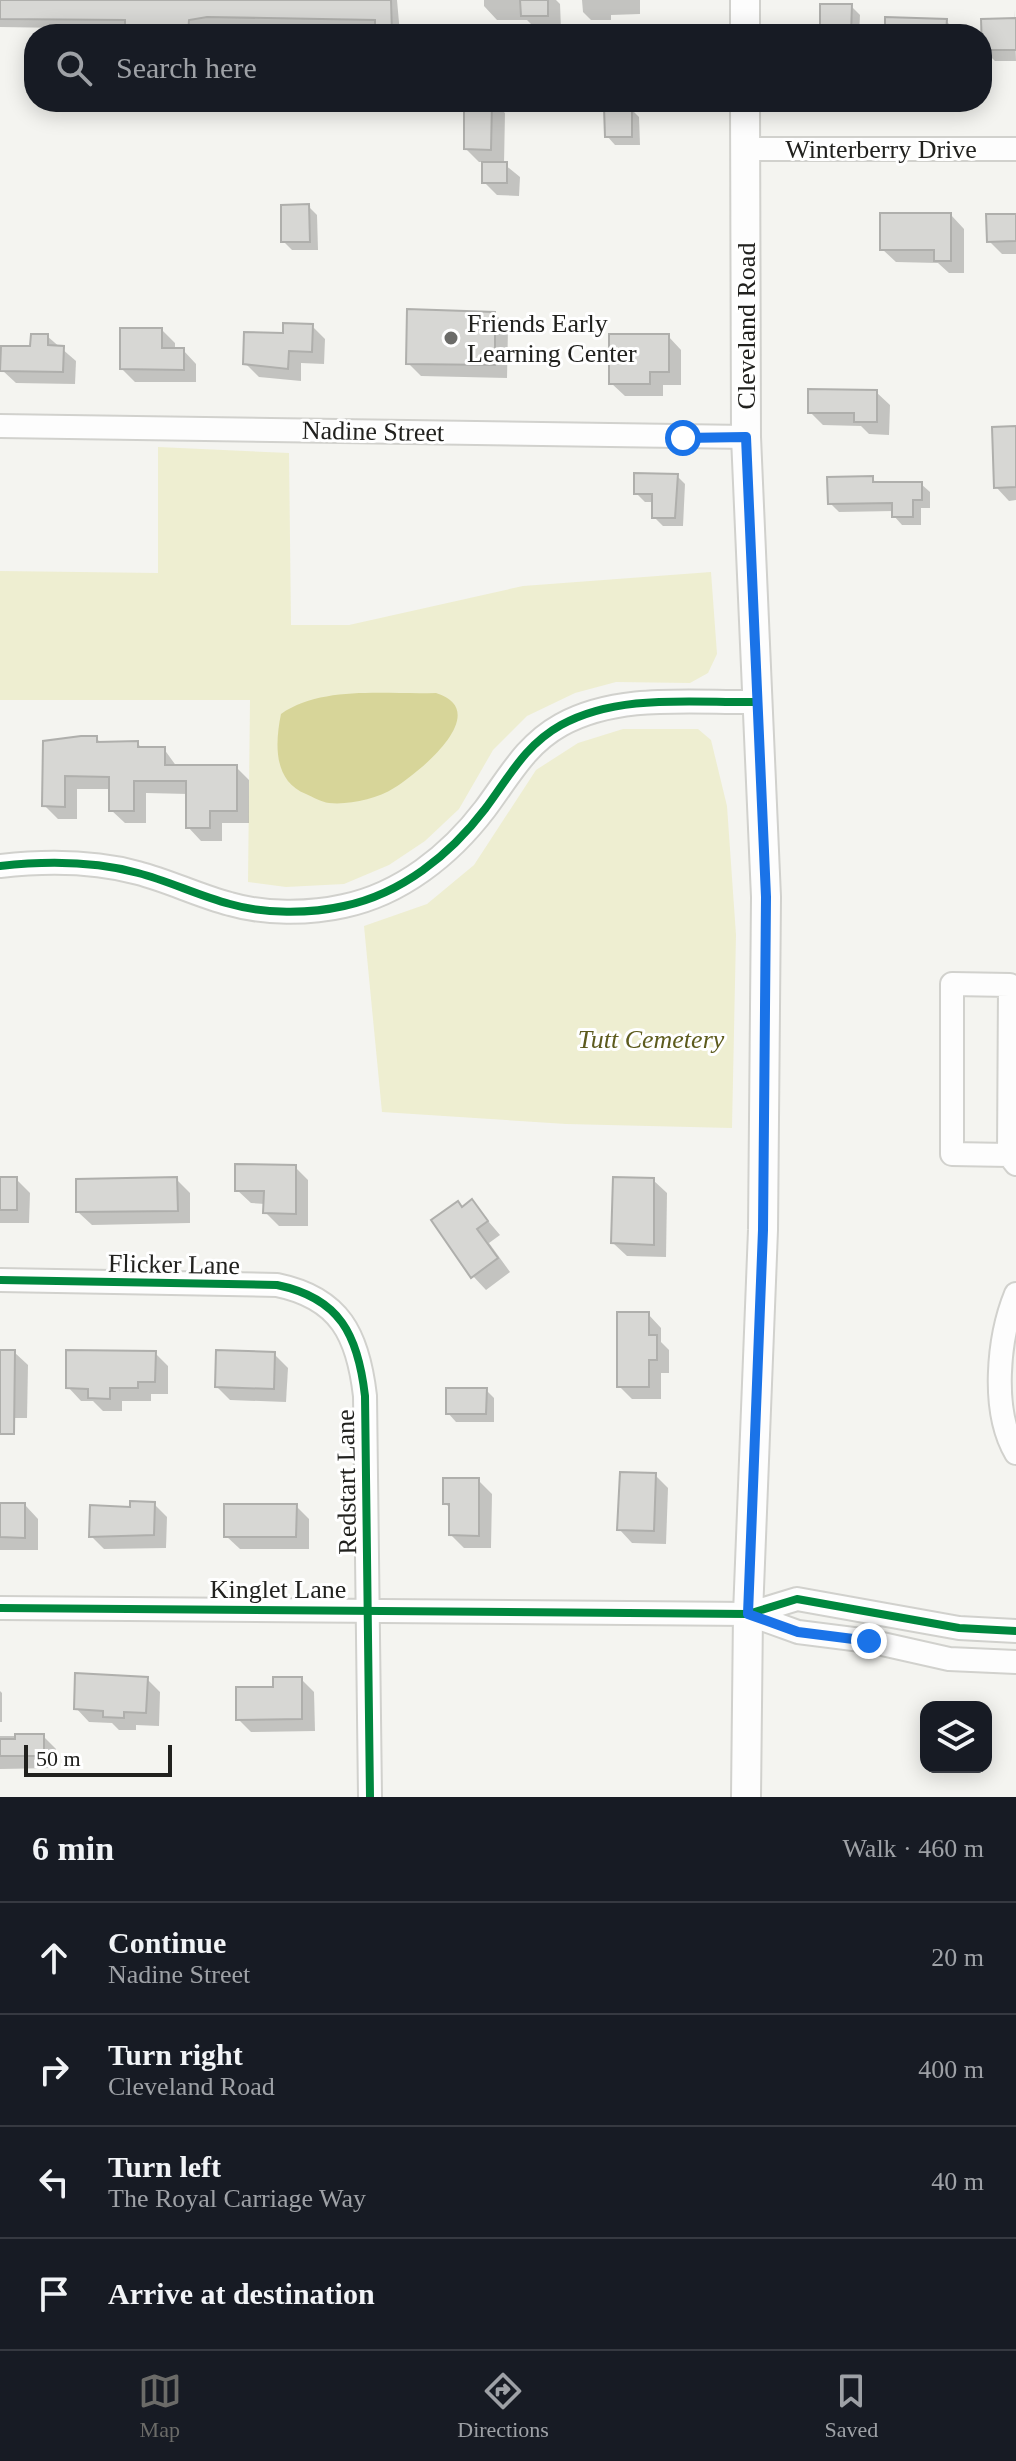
<!DOCTYPE html>
<html lang="en">
<head>
<meta charset="utf-8">
<style>
	:root { --surface:#171b24; --page:#242831; --text:#f1f3f6; --muted:#9ea1a6; --line:#363941; --accent:#6b6b68 }
	body { margin:0; font-family:Georgia,serif; background:var(--page); color:var(--text) }
	.controls { position:absolute; right:24px; bottom:24px; display:grid; overflow:hidden; border-radius:16px; box-shadow:0 4px 20px #0003 }
	.controls button { width:72px; height:72px; display:grid; place-items:center; padding:0; border:0; border-bottom:2px solid var(--line); background:var(--surface); color:var(--text); font:40px sans-serif }
	.scale { position:absolute; left:24px; bottom:20px; width:148px; box-sizing:border-box; padding-left:8px; border:4px solid #21211e; border-top:0; font-size:22px; line-height:28px; white-space:nowrap; color:#21211e; -webkit-text-stroke:6px #fff; paint-order:stroke }
	.stop { position:absolute; width:24px; height:24px; margin:-18px; border:6px solid #1a73e8; border-radius:50%; background:#fff }
	.stop.end { background:#1a73e8; border-color:#fff; box-shadow:0 2px 8px #0008 }
	.list { margin:0; padding:0; list-style:none }
	h2 { display:flex; justify-content:space-between; align-items:center; height:104px; margin:0; padding:0 32px; font-size:34px }
	h2 small { font-size:26px; font-weight:400; color:var(--muted) }
	.list li { display:grid; grid-template-columns:52px 1fr auto; gap:24px; align-items:center; box-sizing:border-box; height:112px; padding:0 32px; border-top:2px solid var(--line) }
	.list b { display:block; font-size:30px; white-space:nowrap }
	.list p { margin:0; font-size:26px; white-space:nowrap; color:var(--muted) }
	.list em { font-size:26px; font-style:normal; color:var(--muted) }
	.icon { flex:none; width:44px; height:44px; fill:none; stroke:currentColor; stroke-width:2; stroke-linecap:round; stroke-linejoin:round }
	.map { position:relative; flex:none; width:1016px; height:1797px; overflow:hidden }
	.search { position:absolute; background:var(--surface); box-shadow:0 4px 20px #0003; left:24px; right:24px; top:24px; height:88px; display:flex; align-items:center; gap:20px; box-sizing:border-box; padding:0 28px; border-radius:32px; color:var(--muted); font-size:30px }
	.sheet { height:552px; background:var(--surface) }
	nav { display:flex; justify-content:space-around; align-items:center; box-sizing:border-box; height:112px; border-top:2px solid var(--line); background:var(--surface); font-size:22px; color:var(--muted) }
	nav a { display:grid; justify-items:center; gap:4px }
	nav .on { color:var(--accent) }
	.map>svg:first-child { display:block }
</style>
</head>
<body>
<div class="map">
<svg width="1016" height="1797" viewBox="0 0 1016 1797">
	<rect width="100%" height="100%" fill="#f4f4f0"/>
	<g fill="#eeeed1">
		<path d="M158,447L289,453L291,625H349L523,586L711,572L717,654L708,673L690,683L616,682L575,693L527,716L493,750L459,809L425,841L389,865L344,884L286,887L248,882L250,700H0V571L158,573Z"/>
		<path d="M623,729H698L711,740L727,806L736,935L732,1128L566,1124L382,1112L364,926L427,904L474,865L536,770L578,743Z"/>
	</g>
	<path fill="#d7d599" d="M436,693C494,711 420,772 394,788C377,799 349,805 329,803C321,802 313,797 306,794C273,781 275,743 281,714C323,685 387,695 436,693Z"/>
	<g fill="#0003">
		<path d="M0,0H397L400,34H377V28L217,26L197,28V34H131L126,29L0,27Z"/>
		<path d="M484,0H556L560,4L561,29H536L527,20H497L484,6Z"/>
		<path d="M582,0H640V14L611,15V20H591L583,12Z"/>
		<path d="M851,6L860,15L859,34H822Z"/>
		<path d="M1014,10L1016,61H995L983,49L1014,20Z"/>
		<path d="M946,21L959,34H887Z"/>
		<path d="M473,102H493L505,113L504,164L520,177L519,196L497,195L484,182V162H479L466,149Z"/>
		<path d="M631,109L639,117L640,145H615L607,136Z"/>
		<path d="M308,206L317,215L318,250H292L283,241Z"/>
		<path d="M951,215L964,229V273H949L938,263L896,262L882,249Z"/>
		<path d="M1016,216V254H1002L989,241Z"/>
		<path d="M495,314L508,327L507,378L421,376L408,363Z"/>
		<path d="M312,326L325,339L324,364L301,363V381L259,377L245,363L285,335Z"/>
		<path d="M162,330L175,343V350H183L196,364V382H135L122,369Z"/>
		<path d="M47,336L76,361L75,384L16,383L2,370Z"/>
		<path d="M668,336L681,350V385H663V396H625L611,383Z"/>
		<path d="M876,392L890,405L889,435L869,434L861,426L823,425L810,412Z"/>
		<path d="M1016,428V500L1009,501L996,487Z"/>
		<path d="M677,476L685,484L683,526H663L654,517V502H645L636,493Z"/>
		<path d="M872,478L877,484H921L930,492V508H921V525H902L894,516V511L839,512L830,503Z"/>
		<path d="M96,738L102,744L137,743L143,749H164L177,767H236L249,780V823H222V841H201L188,827V794L146,793V823H125L111,810V789H77V819H58L44,805L45,742Z"/>
		<path d="M295,1167L308,1180V1226H279L265,1212V1204L251,1203L237,1190Z"/>
		<path d="M0,1179H16L30,1193L29,1223H0Z"/>
		<path d="M176,1179L190,1193V1223L92,1225L78,1212Z"/>
		<path d="M653,1180L667,1193L666,1257L627,1256L613,1243Z"/>
		<path d="M472,1202L500,1235L489,1243L510,1272L486,1290L473,1276L462,1209Z"/>
		<path d="M648,1314L661,1328V1342L669,1350V1373H661V1399H632L619,1386Z"/>
		<path d="M0,1352H14L28,1365L27,1418H5L0,1412Z"/>
		<path d="M155,1353L168,1366V1394H151V1401H122V1411H103L93,1401H81L68,1387Z"/>
		<path d="M274,1354L288,1368L286,1402L230,1400L217,1387Z"/>
		<path d="M486,1390L494,1398V1422H456L448,1413Z"/>
		<path d="M655,1475L668,1488L666,1544L632,1543L619,1529Z"/>
		<path d="M478,1480L492,1494L491,1548H464L451,1535V1509L445,1503Z"/>
		<path d="M154,1504L167,1517L166,1548L104,1549L91,1536L132,1509Z"/>
		<path d="M0,1505H25L38,1519V1550H0Z"/>
		<path d="M296,1506L309,1519V1549H240L226,1536Z"/>
		<path d="M147,1679L160,1692L159,1726L136,1725V1730H119L112,1723L89,1722L76,1708Z"/>
		<path d="M301,1679L314,1692L315,1731L251,1732L238,1719L275,1688Z"/>
		<path d="M0,1691L2,1693V1722H0Z"/>
		<path d="M0,1736H43L56,1749V1768L0,1769Z"/>
	</g>
	<g fill="#d7d7d4" stroke="#afafac" stroke-width="2">
		<path d="M0,0H391L392,34H375V20L207,17L189,20L188,34H162V31L125,30V20L0,19Z"/>
		<path d="M520,0H548V16H521Z"/>
		<path d="M820,4H852L851,34H820Z"/>
		<path d="M885,17L947,19L946,34H885Z"/>
		<path d="M1016,18V50H982L981,19Z"/>
		<path d="M471,102H492L491,150L464,149V109H471Z"/>
		<path d="M604,107H632V137H605Z"/>
		<rect x="482" y="162" width="25" height="21"/>
		<path d="M309,204L310,242H281V205Z"/>
		<path d="M880,213H951V261H934V250H880Z"/>
		<path d="M986,214H1016V241L987,242Z"/>
		<path d="M407,309L495,312V365L406,364Z"/>
		<path d="M283,323L313,324L312,352L289,351L288,369L243,364L244,332L283,333Z"/>
		<path d="M120,328H162V348H184V370L120,369Z"/>
		<path d="M31,334H48V345L64,346L63,372L0,371L1,346H30Z"/>
		<path d="M609,334H669V372H650V384H609Z"/>
		<path d="M808,389L877,390V422H854V413H808Z"/>
		<path d="M1016,426V487L994,488L992,427Z"/>
		<path d="M634,473L678,474L675,518H652V494H634Z"/>
		<path d="M873,476V482H922V500H913V517H892V503L828,504L827,477Z"/>
		<path d="M81,736H97V742L138,741V747H165V765H237V811H210V828H186V781H134V811H109V777L65,776V807L42,806L43,741Z"/>
		<path d="M235,1164L296,1165V1214L263,1213L264,1191H235Z"/>
		<rect x="0" y="1177" width="17" height="33"/>
		<path d="M177,1177L178,1211L76,1212V1179Z"/>
		<path d="M613,1177L654,1178V1245L611,1243Z"/>
		<path d="M472,1199L488,1221L477,1229L498,1258L471,1278L431,1220L458,1201L462,1207Z"/>
		<path d="M617,1312H649V1335H657V1360H649V1387H617Z"/>
		<path d="M0,1350H15L14,1434H0Z"/>
		<path d="M66,1350L156,1351L155,1382H138V1388H110V1399L88,1398V1389L66,1388Z"/>
		<path d="M216,1350L275,1352L274,1389L215,1387Z"/>
		<path d="M446,1388H487L486,1414H446Z"/>
		<path d="M620,1472L656,1473L654,1531L617,1530Z"/>
		<path d="M443,1478H479V1536L449,1535V1504H443Z"/>
		<path d="M130,1501L155,1502L154,1535L89,1537L90,1505L130,1507Z"/>
		<path d="M0,1503H25V1538L0,1537Z"/>
		<path d="M224,1504H297L296,1537H224Z"/>
		<path d="M75,1673L148,1677L146,1713L124,1712V1718L103,1717V1711L74,1709Z"/>
		<path d="M273,1677H302V1719L236,1720V1687H273Z"/>
		<path d="M15,1734H44V1756H0V1739H15Z"/>
	</g>
	<g fill="none" stroke-linecap="round" stroke-linejoin="round">
		<defs>
			<g id="minor">
				<path d="M745,149H1016"/>
				<path d="M0,426L746,437"/>
				<path d="M0,866C45,861 94,861 138,873C169,881 199,896 230,904C264,914 309,914 344,906C401,894 450,855 485,809C509,777 525,745 561,725C619,693 693,703 757,702"/>
				<path d="M1009,1155L952,1154V984L1010,985L1009,1155L1016,1164"/>
				<path d="M0,1280L277,1285C340,1298 358,1335 365,1396L370,1797"/>
				<path d="M1016,1294C998,1338 991,1411 1016,1453"/>
				<path d="M0,1608L748,1614L797,1599L959,1628L1016,1631"/>
				<path d="M748,1614L798,1632L869,1641L949,1659L1016,1662"/>
			</g>
			<g id="major">
				<path d="M745,0V34"/>
				<path d="M745,102L746,437L766,897L763,1230L748,1614L746,1797"/>
			</g>
		</defs>
		<use href="#minor" stroke="#d1d1cd" stroke-width="26"/>
		<use href="#major" stroke="#d1d1cd" stroke-width="32"/>
		<use href="#minor" stroke="#fdfdfd" stroke-width="22"/>
		<use href="#major" stroke="#fdfdfd" stroke-width="28"/>
		<defs>
			<g id="cycleway">
				<path d="M0,866C45,861 94,861 138,873C169,881 199,896 230,904C264,914 309,914 344,906C401,894 450,855 485,809C509,777 525,745 561,725C619,693 693,703 757,702"/>
				<path d="M0,1280L277,1285C340,1298 358,1335 365,1396L370,1797"/>
				<path d="M0,1608L748,1614L797,1599L959,1628L1016,1631"/>
			</g>
		</defs>
		<use href="#cycleway" stroke="#fff" stroke-width="13"/>
		<use href="#cycleway" stroke="#00873e" stroke-width="8"/>
	</g>
	<g fill="none" stroke-linecap="round" stroke-linejoin="round">
		<path stroke="#1a73e8" stroke-width="10" d="M683,438L746,437L766,897L763,1230L748,1614L798,1632L869,1641"/>
	</g>
	<circle fill="#6b6b68" stroke="#fff" stroke-width="3" cx="451" cy="338" r="8"/>
	<g text-anchor="middle" stroke-width="6" stroke-linejoin="round" paint-order="stroke">
		<g font-size="26" fill="#21211e" stroke="#fff">
			<text x="881" y="158">Winterberry Drive</text>
			<text transform="translate(746 326) rotate(-90)" y="9">Cleveland Road</text>
			<text transform="translate(373 431) rotate(1)" y="9">Nadine Street</text>
			<text transform="translate(174 1264) rotate(1)" y="9">Flicker Lane</text>
			<text transform="translate(346 1482) rotate(-91)" y="9">Redstart Lane</text>
			<text x="278" y="1598">Kinglet Lane</text>
		</g>
		<g font-size="26" fill="#21211e" stroke="#fff" text-anchor="start">
			<text x="467" y="332">Friends Early<tspan x="467" dy="30">Learning Center</tspan></text>
		</g>
		<g font-size="26" font-style="italic" fill="#5d5b1d" stroke="#fff">
			<text x="651" y="1048">Tutt Cemetery</text>
		</g>
	</g>
</svg>
<div class="controls">
<button><svg class="icon" aria-label="layers" viewBox="0 0 24 24"><path d="M12 4l9 5-9 5-9-5zM3 14l9 5 9-5"/></svg></button>
</div>
<div class="scale">50 m</div>
<div class="stop" style="left:683px;top:438px"></div>
<div class="stop end" style="left:869px;top:1641px"></div>
<div class="search"><svg class="icon" aria-label="search" viewBox="0 0 24 24"><circle cx="10" cy="10" r="6"/><path d="M15 15l6 6"/></svg>Search here</div>
</div>
<section class="sheet">
<h2>6 min<small>Walk · 460 m</small></h2>
<ul class="list">
<li><svg class="icon" aria-label="ahead" viewBox="0 0 24 24"><path d="M12 20V5M6 11l6-6 6 6"/></svg><div><b>Continue</b><p>Nadine Street</p></div><em>20 m</em></li>
<li><svg class="icon" aria-label="right" viewBox="0 0 24 24"><path d="M7 20v-9h11M14 6l5 5-5 5"/></svg><div><b>Turn right</b><p>Cleveland Road</p></div><em>400 m</em></li>
<li><svg class="icon" aria-label="left" viewBox="0 0 24 24"><path d="M17 20v-9H6M10 6l-5 5 5 5"/></svg><div><b>Turn left</b><p>The Royal Carriage Way</p></div><em>40 m</em></li>
<li><svg class="icon" aria-label="arrive" viewBox="0 0 24 24"><path d="M6 21V4h12l-3 4 3 4H6"/></svg><div><b>Arrive at destination</b></div></li>
</ul>
</section>
<nav>
<a class="on"><svg class="icon" aria-label="map" viewBox="0 0 24 24"><path d="M3 6l6-2 6 2 6-2v14l-6 2-6-2-6 2zM9 4v14M15 6v14"/></svg>Map</a>
<a><svg class="icon" aria-label="directions" viewBox="0 0 24 24"><path d="M12 3l9 9-9 9-9-9zM9 14v-3h6M13 9l2 2-2 2"/></svg>Directions</a>
<a><svg class="icon" aria-label="saved" viewBox="0 0 24 24"><path d="M7 4h10v16l-5-4-5 4z"/></svg>Saved</a>
</nav>
</body>
</html>
